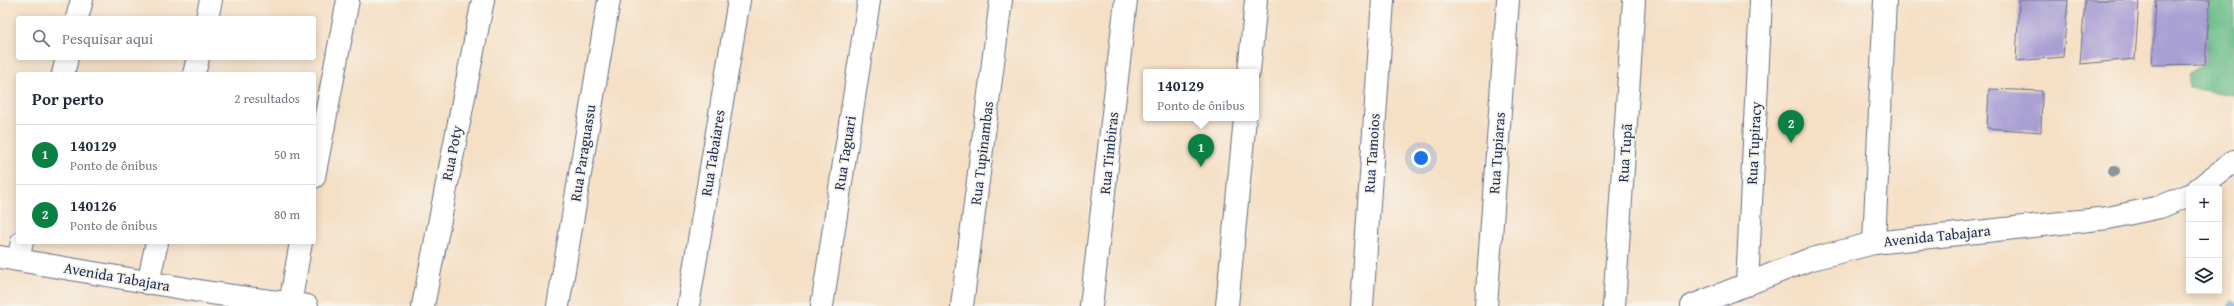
<!DOCTYPE html>
<html lang="pt">
<head>
<meta charset="utf-8">
<style>
	:root { --surface:#fff; --page:#f2f2f3; --text:#1f2937; --muted:#747a83; --line:#e0e1e3; --accent:#0b8043 }
	body { margin:0; font-family:"Gentium Book Plus",serif; background:var(--page); color:var(--text) }
	.controls { position:absolute; right:12px; bottom:12px; display:grid; overflow:hidden; border-radius:4px; box-shadow:0 2px 10px #0003 }
	.controls button { width:36px; height:36px; display:grid; place-items:center; padding:0; border:0; border-bottom:1px solid var(--line); background:var(--surface); color:var(--text); font:20px sans-serif }
	.you { position:absolute; left:1421px; top:158px; width:14px; height:14px; margin:-10px; border:3px solid #fff; border-radius:50%; background:#1a73e8; box-shadow:0 0 0 6px #1a73e833 }
	.badge { display:grid; place-items:center; width:26px; height:26px; border-radius:50%; background:var(--accent); color:#fff; font-size:13px; font-weight:700 }
	.pin { position:absolute; translate:-50% -33px; filter:drop-shadow(0 1px 2px #0008) }
	.pin::after { content:''; position:absolute; top:21px; width:14px; height:12px; background:inherit; clip-path:polygon(0 0,100% 0,50% 100%) }
	.popup { position:absolute; left:1143px; top:69px; width:116px; height:52px; box-sizing:border-box; display:grid; place-content:center; border-radius:4px; background:var(--surface); filter:drop-shadow(0 1px 3px #0005); font-size:13px; white-space:nowrap; color:var(--muted) }
	.popup b { font-size:15px; color:var(--text) }
	.popup::after { content:''; position:absolute; left:50%; top:100%; margin-left:-8px; border:8px solid transparent; border-top-color:var(--surface) }
	.list { margin:0; padding:0; list-style:none }
	h2 { display:flex; justify-content:space-between; align-items:center; height:52px; margin:0; padding:0 16px; font-size:17px }
	h2 small { font-size:13px; font-weight:400; color:var(--muted) }
	.list li { display:grid; grid-template-columns:26px 1fr auto; gap:12px; align-items:center; box-sizing:border-box; height:60px; padding:0 16px; border-top:1px solid var(--line) }
	.list b { display:block; font-size:15px; white-space:nowrap }
	.list p { margin:0; font-size:13px; white-space:nowrap; color:var(--muted) }
	.list em { font-size:13px; font-style:normal; color:var(--muted) }
	.icon { flex:none; width:22px; height:22px; fill:none; stroke:currentColor; stroke-width:2; stroke-linecap:round; stroke-linejoin:round }
	.map { position:relative; flex:none; width:2234px; height:306px; overflow:hidden }
	.search { position:absolute; background:var(--surface); box-shadow:0 2px 10px #0003; left:16px; top:16px; width:300px; height:44px; display:flex; align-items:center; gap:10px; box-sizing:border-box; padding:0 14px; border-radius:4px; color:var(--muted); font-size:15px }
	.panel { position:absolute; background:var(--surface); box-shadow:0 2px 10px #0003; left:16px; top:72px; width:300px; height:172px; border-radius:4px }
	.map>svg:first-child { display:block }
</style>
</head>
<body>
<div class="map">
<svg width="2234" height="306" viewBox="0 0 2234 306">
	<rect width="100%" height="100%" fill="#f7f3e8"/>
	<filter id="ink" filterUnits="userSpaceOnUse"><feTurbulence type="fractalNoise" baseFrequency=".025" numOctaves="2"/><feDisplacementMap in="SourceGraphic" scale="8" xChannelSelector="R" yChannelSelector="G"/><feConvolveMatrix kernelMatrix="1 2 1 2 8 2 1 2 1" color-interpolation-filters="sRGB"/></filter>
	<filter id="wash" filterUnits="userSpaceOnUse"><feTurbulence type="fractalNoise" baseFrequency=".012" numOctaves="4" result="noise"/><feDisplacementMap in="SourceGraphic" scale="16" xChannelSelector="R" yChannelSelector="G"/><feGaussianBlur stdDeviation="0.9" result="paint"/><feColorMatrix in="noise" values="0 0 0 0 0 0 0 0 0 0 0 0 0 0 0 0 0 1.4 0 .05"/><feComposite in="paint" operator="in"/></filter>
	<g filter="url(#wash)">
		<rect width="100%" height="100%" fill="#f5dfc5"/>
		<path fill="#6dbe8a" stroke="#447674" d="M2210,0H2234V95L2189,88V73L2205,64Z"/>
		<g fill="none" stroke-linecap="round" stroke-linejoin="round">
			<path stroke="#6ea1d9" stroke-width="9" d="M2233,306L2234,305"/>
		</g>
		<g id="blocks">
			<g fill="#a89fd3">
				<path d="M2019,0H2068L2063,57L2016,61Z"/>
				<path d="M2085,0H2139L2135,59L2080,64Z"/>
				<path d="M2156,0H2210L2205,64L2152,65Z"/>
				<path d="M1989,89L2042,91L2041,132L1987,128Z"/>
			</g>
		</g>
	</g>
	<g filter="url(#ink)">
		<use href="#blocks" fill-opacity="0" stroke="#676d82" stroke-width="1"/>
		<g fill="none" stroke-linecap="round" stroke-linejoin="round">
			<defs>
				<g id="minor">
					<path d="M77,18L82,0"/>
					<path d="M207,18L211,0"/>
					<path d="M1249,72L1256,0"/>
					<path d="M63,74L67,58"/>
					<path d="M194,74L198,58"/>
					<path d="M314,177L348,0"/>
					<path d="M1874,243L1885,0"/>
					<path d="M18,260L22,242"/>
					<path d="M148,283L157,242"/>
					<path d="M1747,285L1761,0"/>
					<path d="M290,304L301,242"/>
					<path d="M423,306L483,0"/>
					<path d="M558,306L609,0"/>
					<path d="M688,306L739,0"/>
					<path d="M822,306L869,0"/>
					<path d="M962,306L1001,0"/>
					<path d="M1091,306L1126,0"/>
					<path d="M1227,306L1245,118"/>
					<path d="M1362,306L1383,0"/>
					<path d="M1486,306L1508,0"/>
					<path d="M1614,306L1634,0"/>
				</g>
				<g id="tertiary">
					<path d="M2198,189L2234,161"/>
					<path d="M0,257L211,293L307,306"/>
					<path d="M1692,306L1808,260L1874,243L2108,218L2160,207L2189,195"/>
				</g>
			</defs>
			<use href="#minor" stroke="#676d82" stroke-width="24"/>
			<use href="#tertiary" stroke="#676d82" stroke-width="24"/>
			<use href="#minor" stroke="#fff" stroke-width="22"/>
			<use href="#tertiary" stroke="#fff" stroke-width="22"/>
		</g>
		<circle fill="#8c9696" cx="2114" cy="171" r="6"/>
	</g>
	<g text-anchor="middle" stroke-width="3.5" stroke-linejoin="round" paint-order="stroke">
		<g font-size="15" fill="#1b2f5e" stroke="#f7f3e8">
			<text transform="translate(1754 143) rotate(-87)" y="5">Rua Tupiracy</text>
			<text transform="translate(452 153) rotate(-79)" y="5">Rua Poty</text>
			<text transform="translate(583 153) rotate(-81)" y="5">Rua Paraguassu</text>
			<text transform="translate(713 153) rotate(-81)" y="5">Rua Tabaiares</text>
			<text transform="translate(845 153) rotate(-81)" y="5">Rua Taguari</text>
			<text transform="translate(982 153) rotate(-83)" y="5">Rua Tupinambas</text>
			<text transform="translate(1109 153) rotate(-84)" y="5">Rua Timbiras</text>
			<text transform="translate(1372 153) rotate(-86)" y="5">Rua Tamoios</text>
			<text transform="translate(1497 153) rotate(-86)" y="5">Rua Tupiaras</text>
			<text transform="translate(1625 153) rotate(-86)" y="5">Rua Tupã</text>
			<text transform="translate(1937 236) rotate(-6)" y="5">Avenida Tabajara</text>
			<text transform="translate(117 277) rotate(10)" y="5">Avenida Tabajara</text>
		</g>
	</g>
</svg>
<div class="controls">
<button>+</button>
<button>−</button>
<button><svg class="icon" aria-label="layers" viewBox="0 0 24 24"><path d="M12 4l9 5-9 5-9-5zM3 14l9 5 9-5"/></svg></button>
</div>
<div class="you"></div>
<div class="pin badge" style="left:1201px;top:167px">1</div>
<div class="popup"><b>140129</b>Ponto de ônibus</div>
<div class="pin badge" style="left:1791px;top:143px">2</div>
<div class="search"><svg class="icon" aria-label="search" viewBox="0 0 24 24"><circle cx="10" cy="10" r="6"/><path d="M15 15l6 6"/></svg>Pesquisar aqui</div>
<section class="panel">
<h2>Por perto<small>2 resultados</small></h2>
<ul class="list">
<li><span class="badge">1</span><div><b>140129</b><p>Ponto de ônibus</p></div><em>50 m</em></li>
<li><span class="badge">2</span><div><b>140126</b><p>Ponto de ônibus</p></div><em>80 m</em></li>
</ul>
</section>
</div>
</body>
</html>
